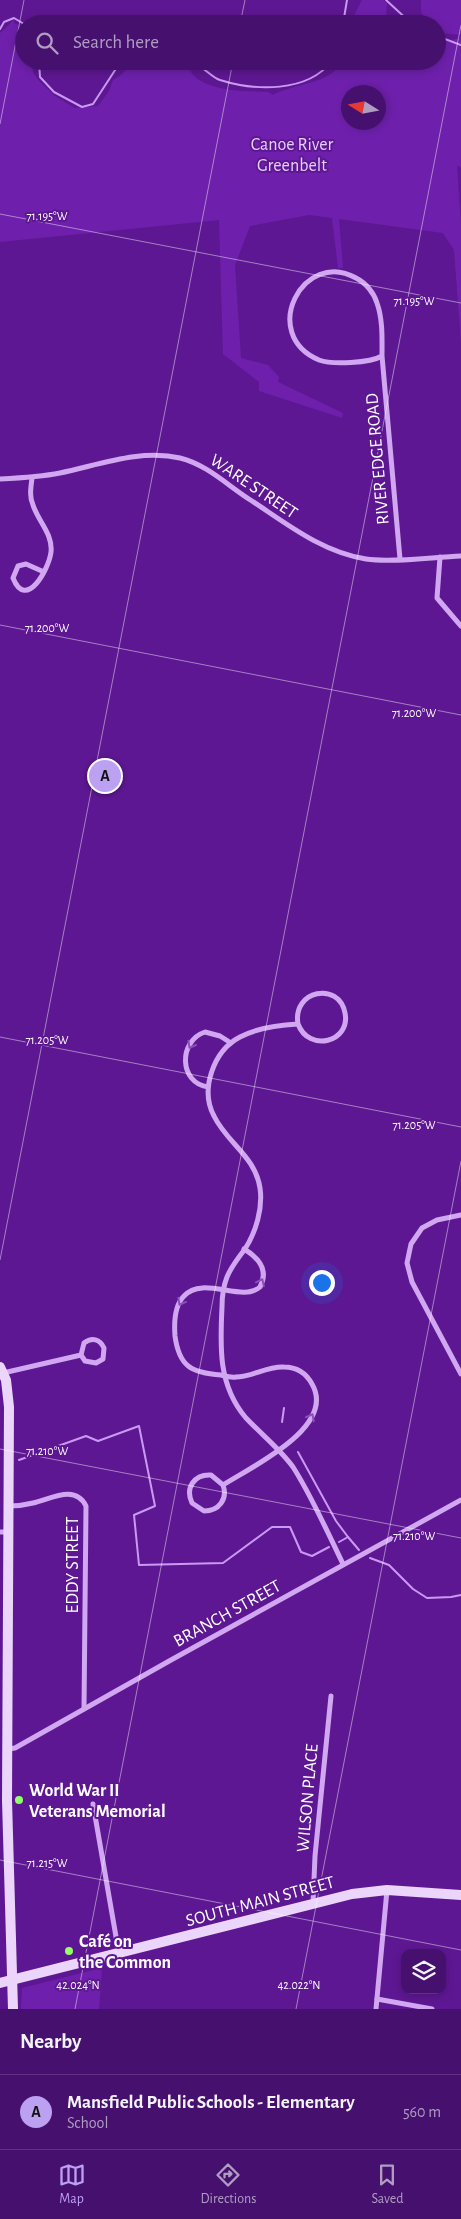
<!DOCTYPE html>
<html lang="en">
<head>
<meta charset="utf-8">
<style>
	:root { --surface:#46116e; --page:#501f76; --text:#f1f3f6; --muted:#b09dc2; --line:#5e3181; --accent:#bca0f2 }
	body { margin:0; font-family:"Alegreya Sans",sans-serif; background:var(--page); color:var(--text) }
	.controls { position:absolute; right:15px; bottom:15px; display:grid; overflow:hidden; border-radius:10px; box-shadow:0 2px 8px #0003 }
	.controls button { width:45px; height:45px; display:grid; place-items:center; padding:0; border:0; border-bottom:1px solid var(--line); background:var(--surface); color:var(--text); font:25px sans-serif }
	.compass { position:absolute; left:341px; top:85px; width:45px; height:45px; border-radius:50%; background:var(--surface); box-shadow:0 2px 8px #0003; rotate:281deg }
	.you { position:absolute; left:321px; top:1282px; width:18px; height:18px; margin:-12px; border:4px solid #fff; border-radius:50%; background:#1a73e8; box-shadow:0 0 0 8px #1a73e833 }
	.badge { display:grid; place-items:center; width:32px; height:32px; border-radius:50%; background:var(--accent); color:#111; font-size:16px; font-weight:700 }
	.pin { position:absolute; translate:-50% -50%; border:2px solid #fff; box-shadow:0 1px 5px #0006 }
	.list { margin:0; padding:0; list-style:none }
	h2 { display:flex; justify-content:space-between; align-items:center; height:65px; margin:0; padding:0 20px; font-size:21px }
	h2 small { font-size:16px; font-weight:400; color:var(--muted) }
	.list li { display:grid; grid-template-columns:32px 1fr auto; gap:15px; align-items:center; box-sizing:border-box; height:75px; padding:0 20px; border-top:1px solid var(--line) }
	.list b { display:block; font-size:19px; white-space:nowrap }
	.list p { margin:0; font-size:16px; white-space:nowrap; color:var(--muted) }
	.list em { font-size:16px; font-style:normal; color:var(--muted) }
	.icon { flex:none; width:28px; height:28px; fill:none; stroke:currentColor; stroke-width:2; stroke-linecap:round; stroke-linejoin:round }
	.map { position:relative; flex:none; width:461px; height:2009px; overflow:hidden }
	.search { position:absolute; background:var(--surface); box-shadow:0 2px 8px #0003; left:15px; right:15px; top:15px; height:55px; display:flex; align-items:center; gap:12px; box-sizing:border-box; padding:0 18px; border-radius:28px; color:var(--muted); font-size:19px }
	.sheet { height:140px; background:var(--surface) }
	nav { display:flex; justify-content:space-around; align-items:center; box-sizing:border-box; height:70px; border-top:1px solid var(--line); background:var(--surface); font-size:14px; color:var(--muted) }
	nav a { display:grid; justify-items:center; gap:2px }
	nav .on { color:var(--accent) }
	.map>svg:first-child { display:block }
</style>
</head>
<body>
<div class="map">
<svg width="461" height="2009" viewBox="0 0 461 2009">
	<rect width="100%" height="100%" fill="#5e1792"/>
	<g fill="#6e20ac" fill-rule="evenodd">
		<path d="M362,0H383L387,3L386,17L396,15L400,24H350C354,15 358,8 362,0Z"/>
		<path d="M421,0H461V35L440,33L437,31V24H432L421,13Z"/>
		<path d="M14,20V23L24,27V61H30L34,74L39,81L55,96L75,108L98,106L109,91L113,80L121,75L133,62L153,64L160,68C166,68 172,62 178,63C189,65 191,75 199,80C218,92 247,91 268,92L273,95C291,84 334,84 341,61H437V38L451,40L461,38V167L457,166L461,224V343L454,250L443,233L339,219L343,268H338L332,218L309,215L250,226L235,265L241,358L268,365L279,377L278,382L343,413L342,418L259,391V382L223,354L219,220L0,242V33ZM348,92H378V122H348Z"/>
		<path d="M102,1968L99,2009H21L22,1988Z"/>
	</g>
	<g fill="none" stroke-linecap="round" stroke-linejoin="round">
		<g stroke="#ca99f3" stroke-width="2">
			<path d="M386,0L412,24"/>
			<path d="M343,24L347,0"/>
			<path d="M0,29L4,22L14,18L24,24"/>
			<path d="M437,36L461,45"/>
			<path d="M39,61L40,77L54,92L82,107L93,104L121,61"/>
			<path d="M187,61C204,65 209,76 220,80C255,91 307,93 332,61"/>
			<path d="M282,1422L284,1408"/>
			<path d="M298,1452L336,1521L348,1537"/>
			<path d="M19,1460L86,1436L98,1441L139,1426L155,1506L134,1515L139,1565L223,1563L272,1527H290L301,1552L312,1556L329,1547"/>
			<path d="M339,1542L348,1537L359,1550"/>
			<path d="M370,1558L389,1565L413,1589L427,1598L451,1597L461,1595"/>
		</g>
		<g stroke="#d0a7f0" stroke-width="5">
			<path d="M382,356C370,363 332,365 319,360C258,334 304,248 356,278C366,283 374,293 377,303C383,320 382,339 382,356L400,559"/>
			<path d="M32,478C31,487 29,496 33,505C38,521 53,534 51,552C49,569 26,611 13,578L18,566L26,564L44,572"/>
			<path d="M0,479C20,478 40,477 60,473C99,465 140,449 180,458C208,465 228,486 252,501C287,524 322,552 366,559C392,563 433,557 461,556"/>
			<path d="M440,557L437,598L461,626"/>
			<path d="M298,1024C292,990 339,981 345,1013C351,1042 309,1053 298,1024C278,1025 257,1028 240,1037C213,1051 200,1090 214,1116C227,1143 255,1156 260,1188C263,1208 256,1232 245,1249C238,1258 231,1267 227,1277C223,1287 222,1297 222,1307C220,1347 218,1385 246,1418C261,1434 280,1449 293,1467C311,1495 328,1533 343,1564"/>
			<path d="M208,1087C179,1083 178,1041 205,1032L220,1036L231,1043"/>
			<path d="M461,1215L437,1220L422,1228L411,1244L407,1263L412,1282L461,1374"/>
			<path d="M3,1373L81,1355L85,1361L96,1363L103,1359L104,1348C100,1339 92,1337 84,1343L81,1355"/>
			<path d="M223,1485L211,1475C194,1474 185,1488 192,1503L204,1511C219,1511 228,1499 223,1485C251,1467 337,1427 312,1384C306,1373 296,1367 284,1367C267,1366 252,1377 236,1377C231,1378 225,1376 221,1375C191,1373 179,1366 175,1336C174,1323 175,1305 184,1296C203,1275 242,1303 260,1287C269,1270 259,1258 244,1249"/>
			<path d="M9,1506C17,1506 25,1505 33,1503C51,1499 75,1484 86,1506L84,1709"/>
			<path d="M0,1532H8"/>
			<path d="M8,1749L15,1748L171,1660L461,1500"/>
			<path d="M93,1804L119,1954"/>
			<path d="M313,1903L315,1856L331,1696"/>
			<path d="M377,1999L432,2009"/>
			<path d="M376,2009L387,1890"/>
		</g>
		<g stroke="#ebd5fb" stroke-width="10">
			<path d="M0,1367L6,1380L9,1407L7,1800L13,2009"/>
			<path d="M0,1983L352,1894L387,1890L461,1895"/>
		</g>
	</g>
	<defs><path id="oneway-chevron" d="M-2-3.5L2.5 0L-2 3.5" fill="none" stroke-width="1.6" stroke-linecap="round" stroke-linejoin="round" transform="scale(1.25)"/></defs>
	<g stroke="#8c51b8">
		<use href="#oneway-chevron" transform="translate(191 1045) rotate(120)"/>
		<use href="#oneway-chevron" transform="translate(261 1282) rotate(-64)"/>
		<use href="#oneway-chevron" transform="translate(181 1302) rotate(119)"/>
		<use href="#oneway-chevron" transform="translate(311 1417) rotate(-62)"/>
	</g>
	<path fill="none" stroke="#fff" stroke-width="1" stroke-opacity="0.45" d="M240,24L245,0M0,124L24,0M0,214L461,303M0,625L461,715M0,1037L461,1127M0,1260L233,61M0,1449L461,1538M0,1860L461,1950M75,2009L461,25M296,2009L461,1161"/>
	<g fill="#91ff66" stroke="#5e1792" stroke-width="2">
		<circle cx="19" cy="1800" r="5"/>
		<circle cx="69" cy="1951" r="5"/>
	</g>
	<g text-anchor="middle" stroke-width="4" stroke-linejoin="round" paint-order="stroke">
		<g font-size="18" fill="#e7cdfb" stroke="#5e1792">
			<text x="292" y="150">Canoe River<tspan x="292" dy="21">Greenbelt</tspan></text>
		</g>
		<g font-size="18" fill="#fff" stroke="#5e1792">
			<text transform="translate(377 459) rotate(-95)" y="6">RIVER EDGE ROAD</text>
			<text transform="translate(254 486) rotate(34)" y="6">WARE STREET</text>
			<text transform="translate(72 1565) rotate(-90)" y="6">EDDY STREET</text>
			<text transform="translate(227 1613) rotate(-29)" y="6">BRANCH STREET</text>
			<text transform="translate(307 1798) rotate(-85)" y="6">WILSON PLACE</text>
			<text transform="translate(260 1901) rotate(-15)" y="6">SOUTH MAIN STREET</text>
		</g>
		<g font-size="18" font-weight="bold" fill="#fff" stroke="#5e1792" text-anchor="start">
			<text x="29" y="1796">World War II<tspan x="29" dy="21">Veterans Memorial</tspan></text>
			<text x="79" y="1947">Café on<tspan x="79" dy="21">the Common</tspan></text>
		</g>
	</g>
	<g font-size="12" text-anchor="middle" fill="#fff" stroke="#5e1792" stroke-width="4" stroke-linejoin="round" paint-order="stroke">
		<text x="47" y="220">71.195°W</text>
		<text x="414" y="305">71.195°W</text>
		<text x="47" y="632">71.200°W</text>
		<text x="414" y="717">71.200°W</text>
		<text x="47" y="1044">71.205°W</text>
		<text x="414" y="1129">71.205°W</text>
		<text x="47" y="1455">71.210°W</text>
		<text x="414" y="1540">71.210°W</text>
		<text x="47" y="1867">71.215°W</text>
		<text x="78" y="1989">42.024°N</text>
		<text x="299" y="1989">42.022°N</text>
	</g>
</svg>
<div class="controls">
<button><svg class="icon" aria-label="layers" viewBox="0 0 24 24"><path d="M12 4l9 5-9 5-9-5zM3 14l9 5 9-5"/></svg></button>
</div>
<svg class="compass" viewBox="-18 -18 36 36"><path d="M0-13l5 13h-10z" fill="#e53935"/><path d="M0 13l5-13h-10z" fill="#b09dc2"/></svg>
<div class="you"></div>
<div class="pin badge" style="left:105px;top:776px">A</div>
<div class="search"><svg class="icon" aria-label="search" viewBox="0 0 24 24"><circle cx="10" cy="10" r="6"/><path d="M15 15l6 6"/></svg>Search here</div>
</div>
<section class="sheet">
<h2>Nearby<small></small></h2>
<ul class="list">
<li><span class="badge">A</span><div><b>Mansfield Public Schools - Elementary</b><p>School</p></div><em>560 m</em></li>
</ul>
</section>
<nav>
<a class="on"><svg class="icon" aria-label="map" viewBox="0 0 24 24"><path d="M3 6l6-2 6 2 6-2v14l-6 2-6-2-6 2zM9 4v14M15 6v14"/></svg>Map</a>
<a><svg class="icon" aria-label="directions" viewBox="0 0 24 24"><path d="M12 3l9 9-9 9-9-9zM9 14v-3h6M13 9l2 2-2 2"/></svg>Directions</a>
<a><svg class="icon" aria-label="saved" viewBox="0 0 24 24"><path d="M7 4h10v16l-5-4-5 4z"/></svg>Saved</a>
</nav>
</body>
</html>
